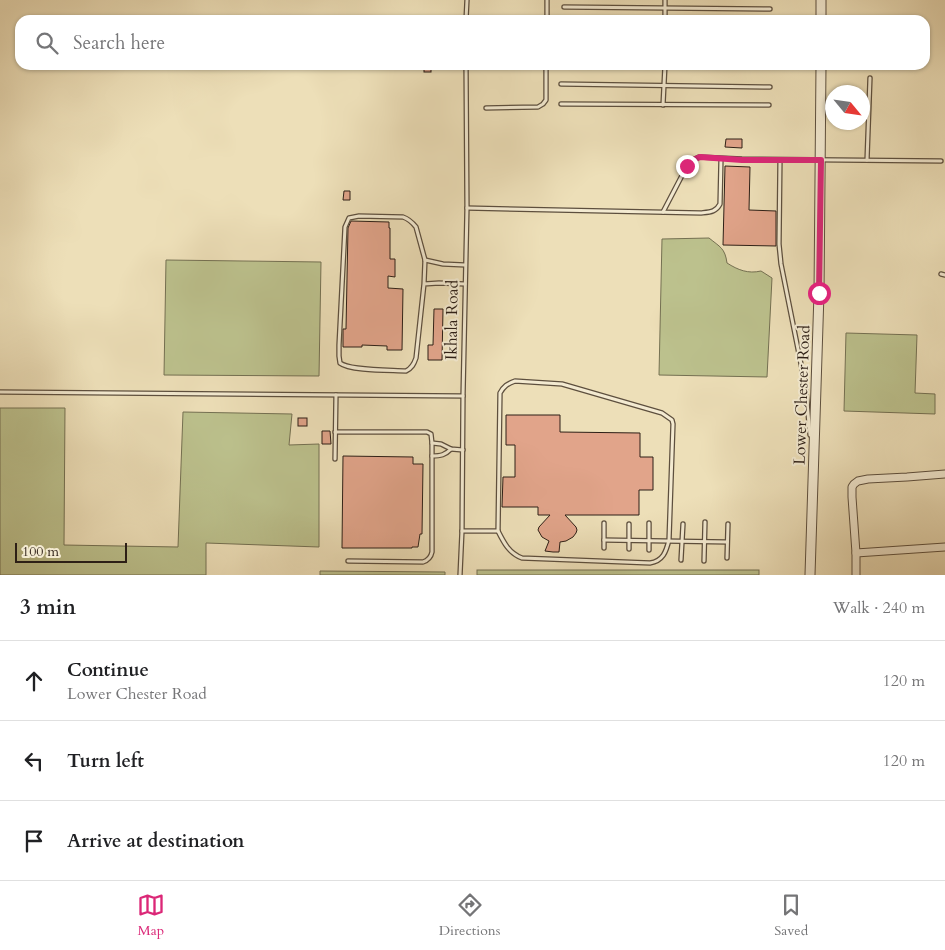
<!DOCTYPE html>
<html lang="en">
<head>
<meta charset="utf-8">
<style>
	:root { --surface:#fff; --page:#f6f6f6; --text:#202124; --muted:#757577; --line:#e0e0e0; --accent:#db2777 }
	body { margin:0; font-family:Cardo,serif; background:var(--page); color:var(--text) }
	.compass { position:absolute; left:825px; top:85px; width:45px; height:45px; border-radius:50%; background:var(--surface); box-shadow:0 1px 4px #0004; rotate:119deg }
	.scale { position:absolute; left:15px; bottom:12px; width:112px; box-sizing:border-box; padding-left:5px; border:2px solid #2d1f16; border-top:0; font-size:14px; line-height:18px; white-space:nowrap; color:#2d1f16; -webkit-text-stroke:4px #f3ead1; paint-order:stroke }
	.stop { position:absolute; width:15px; height:15px; margin:-11px; border:4px solid #db2777; border-radius:50%; background:#fff }
	.stop.end { background:#db2777; border-color:#fff; box-shadow:0 1px 5px #0008 }
	.list { margin:0; padding:0; list-style:none }
	h2 { display:flex; justify-content:space-between; align-items:center; height:65px; margin:0; padding:0 20px; font-size:21px }
	h2 small { font-size:16px; font-weight:400; color:var(--muted) }
	.list li { display:grid; grid-template-columns:32px 1fr auto; gap:15px; align-items:center; box-sizing:border-box; height:80px; padding:0 20px; border-top:1px solid var(--line) }
	.list b { display:block; font-size:19px; white-space:nowrap }
	.list p { margin:0; font-size:16px; white-space:nowrap; color:var(--muted) }
	.list em { font-size:16px; font-style:normal; color:var(--muted) }
	.icon { flex:none; width:28px; height:28px; fill:none; stroke:currentColor; stroke-width:2; stroke-linecap:round; stroke-linejoin:round }
	.map { position:relative; flex:none; width:945px; height:575px; overflow:hidden }
	.search { position:absolute; background:var(--surface); box-shadow:0 1px 4px #0004; left:15px; right:15px; top:15px; height:55px; display:flex; align-items:center; gap:12px; box-sizing:border-box; padding:0 18px; border-radius:15px; color:var(--muted); font-size:19px }
	.sheet { height:305px; background:var(--surface) }
	nav { display:flex; justify-content:space-around; align-items:center; box-sizing:border-box; height:70px; border-top:1px solid var(--line); background:var(--surface); font-size:14px; color:var(--muted) }
	nav a { display:grid; justify-items:center; gap:2px }
	nav .on { color:var(--accent) }
	.map>svg:first-child { display:block }
</style>
</head>
<body>
<div class="map">
<svg width="945" height="575" viewBox="0 0 945 575">
	<rect width="100%" height="100%" fill="#eddfb8"/>
	<filter id="stains"><feTurbulence type="fractalNoise" baseFrequency=".004" numOctaves="4"/><feColorMatrix values="0 0 0 0 .2 0 0 0 0 .09 0 0 0 0 .02 0 0 0 .5 -.17"/></filter>
	<radialGradient id="worn" r=".72"><stop offset=".6" stop-color="#630" stop-opacity="0"/><stop offset="1" stop-color="#630" stop-opacity=".3"/></radialGradient>
	<g fill="#bcc18d" stroke="#747052">
		<path d="M709,238C720,247 725,248 727,263C738,270 748,274 761,271L772,278L767,377L659,375L662,239Z"/>
		<path d="M166,260L321,262L319,376L164,375Z"/>
		<path d="M846,333L917,335L915,393L935,394V414L844,411Z"/>
		<path d="M0,408H65L64,545L178,547L183,412L292,414L289,445L319,444V547L206,543V575H0Z"/>
		<rect x="477" y="570" width="282" height="5"/>
		<path d="M320,571L445,572V575H320Z"/>
	</g>
	<g fill="#e1a48a" stroke="#2d1f16">
		<rect x="424" y="65" width="7" height="7"/>
		<path d="M726,139H742V148L725,147Z"/>
		<path d="M725,166L750,167L749,210L776,211V246L723,245Z"/>
		<path d="M344,191H350V200H343Z"/>
		<path d="M351,221L389,222V228H390V259H395V277L388,276V288L403,289L402,350H387V346L362,345V347H343V329H346L348,228Z"/>
		<path d="M434,309H443L442,360H428V345H433Z"/>
		<path d="M506,415H560V432L640,433V457H653V490H639V515H565L576,527L577,530L576,533L573,537L566,541L560,542L559,552H553L545,551L549,541L542,537L538,530L539,527L550,515H538V507H502L503,477H515V445H506Z"/>
		<rect x="298" y="418" width="9" height="8"/>
		<path d="M322,431H330L331,444H322Z"/>
		<path d="M343,456L413,457V464H423L422,534H420L418,547H412V548H342Z"/>
	</g>
	<g fill="none" stroke-linecap="round" stroke-linejoin="round">
		<defs>
			<g id="service">
				<path d="M665,0V20"/>
				<path d="M564,7L770,9"/>
				<path d="M466,20L467,0"/>
				<path d="M547,20V0"/>
				<path d="M627,65L771,67"/>
				<path d="M561,84L770,87"/>
				<path d="M561,104L769,105"/>
				<path d="M663,105L665,65"/>
				<path d="M486,108L538,107L543,104L546,100V65"/>
				<path d="M780,160L779,244L781,264L801,364L806,391L810,435"/>
				<path d="M867,160L870,78"/>
				<path d="M467,208L701,213C710,212 716,212 720,204L721,159"/>
				<path d="M663,212L687,166L691,161L699,157L742,159L941,161"/>
				<path d="M425,260L443,264L465,265"/>
				<path d="M941,274L945,275"/>
				<path d="M424,284L425,260L416,227C412,222 409,219 403,217L359,216L349,218L345,227L339,345V356L340,363C350,371 392,370 406,371C412,368 414,364 416,358L424,284L439,283L465,284"/>
				<path d="M515,381L562,384L662,413L672,420L673,424L669,540C666,552 663,561 650,563L522,558C509,553 504,543 498,531L500,393C504,386 507,384 515,381Z"/>
				<path d="M0,392L463,396"/>
				<path d="M335,432H427L431,434L432,443V552C431,557 429,560 423,562L348,561"/>
				<path d="M432,443L441,444L451,449L463,450"/>
				<path d="M432,456C441,456 445,455 451,449"/>
				<path d="M335,459L336,395"/>
				<path d="M604,523V548"/>
				<path d="M462,531H498"/>
				<path d="M604,540L727,542"/>
				<path d="M629,549V524"/>
				<path d="M649,550V523"/>
				<path d="M727,558L728,524"/>
				<path d="M681,560L683,524"/>
				<path d="M704,561L705,522"/>
				<path d="M460,575L462,531L463,396L467,208L466,65"/>
			</g>
			<g id="minor">
				<path d="M856,553L945,547"/>
				<path d="M856,575V553L852,497V487L854,484L858,481L868,479L907,477L945,474"/>
			</g>
			<g id="tertiary">
				<path d="M821,20V0"/>
				<path d="M810,575L819,293L821,65"/>
			</g>
		</defs>
		<use href="#service" stroke="#5d4f3e" stroke-width="5.5"/>
		<use href="#minor" stroke="#5d4f3e" stroke-width="9"/>
		<use href="#tertiary" stroke="#5d4f3e" stroke-width="11"/>
		<use href="#service" stroke="#f3ead1" stroke-width="3"/>
		<use href="#minor" stroke="#f3ead1" stroke-width="7"/>
		<use href="#tertiary" stroke="#f3ead1" stroke-width="9"/>
	</g>
	<g fill="none" stroke-linecap="round" stroke-linejoin="round">
		<path stroke="#db2777" stroke-width="6" d="M687,166L691,161L700,157L742,160H821L819,293"/>
	</g>
	<g text-anchor="middle" stroke-width="4" stroke-linejoin="round" paint-order="stroke">
		<g font-size="16" fill="#2d1f16" stroke="#f3ead1">
			<text transform="translate(451 320) rotate(-89)" y="6">Ikhala Road</text>
			<text transform="translate(801 395) rotate(-88)" y="6">Lower Chester Road</text>
		</g>
	</g>
	<rect width="100%" height="100%" filter="url(#stains)"/>
	<rect width="100%" height="100%" fill="url(#worn)"/>
</svg>
<svg class="compass" viewBox="-18 -18 36 36"><path d="M0-13l5 13h-10z" fill="#e53935"/><path d="M0 13l5-13h-10z" fill="#757577"/></svg>
<div class="scale">100 m</div>
<div class="stop" style="left:819px;top:293px"></div>
<div class="stop end" style="left:687px;top:166px"></div>
<div class="search"><svg class="icon" aria-label="search" viewBox="0 0 24 24"><circle cx="10" cy="10" r="6"/><path d="M15 15l6 6"/></svg>Search here</div>
</div>
<section class="sheet">
<h2>3 min<small>Walk · 240 m</small></h2>
<ul class="list">
<li><svg class="icon" aria-label="ahead" viewBox="0 0 24 24"><path d="M12 20V5M6 11l6-6 6 6"/></svg><div><b>Continue</b><p>Lower Chester Road</p></div><em>120 m</em></li>
<li><svg class="icon" aria-label="left" viewBox="0 0 24 24"><path d="M17 20v-9H6M10 6l-5 5 5 5"/></svg><div><b>Turn left</b></div><em>120 m</em></li>
<li><svg class="icon" aria-label="arrive" viewBox="0 0 24 24"><path d="M6 21V4h12l-3 4 3 4H6"/></svg><div><b>Arrive at destination</b></div></li>
</ul>
</section>
<nav>
<a class="on"><svg class="icon" aria-label="map" viewBox="0 0 24 24"><path d="M3 6l6-2 6 2 6-2v14l-6 2-6-2-6 2zM9 4v14M15 6v14"/></svg>Map</a>
<a><svg class="icon" aria-label="directions" viewBox="0 0 24 24"><path d="M12 3l9 9-9 9-9-9zM9 14v-3h6M13 9l2 2-2 2"/></svg>Directions</a>
<a><svg class="icon" aria-label="saved" viewBox="0 0 24 24"><path d="M7 4h10v16l-5-4-5 4z"/></svg>Saved</a>
</nav>
</body>
</html>
